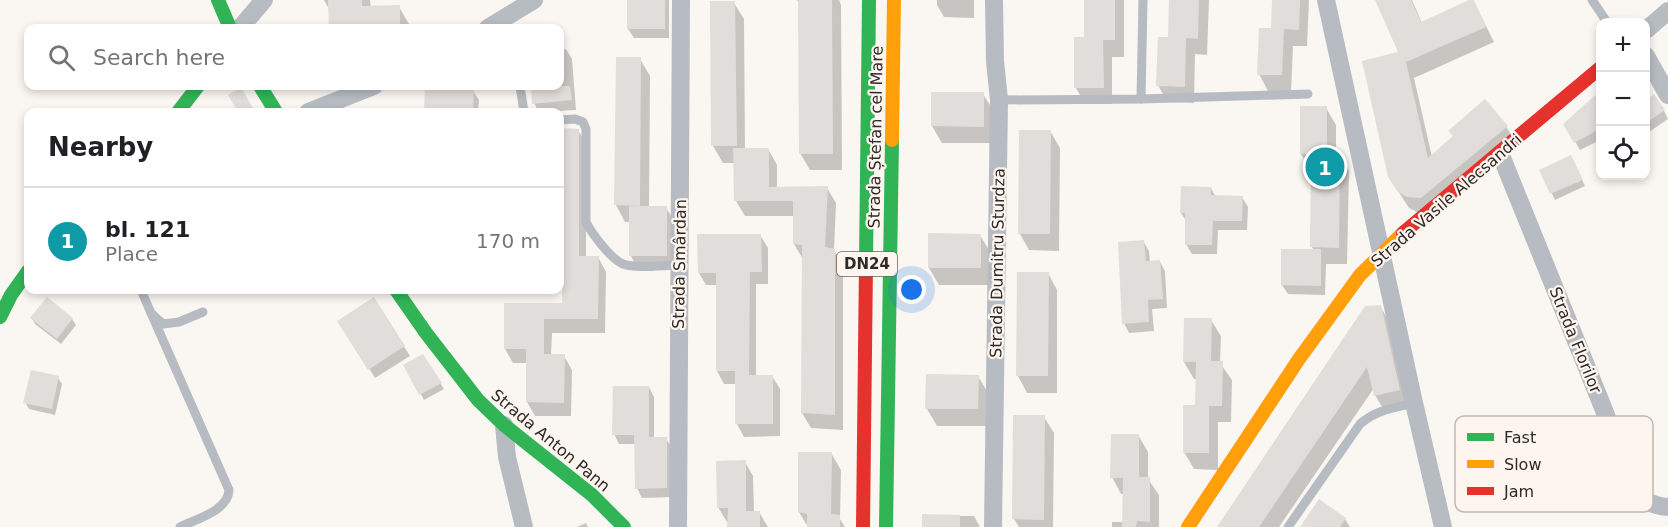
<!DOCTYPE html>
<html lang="en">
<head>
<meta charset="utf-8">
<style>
	:root { --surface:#fff; --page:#f2f2f2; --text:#202124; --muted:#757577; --line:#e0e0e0; --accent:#75716f }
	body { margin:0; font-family:"DejaVu Sans",sans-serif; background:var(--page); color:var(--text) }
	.controls { position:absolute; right:18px; top:18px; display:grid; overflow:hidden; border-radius:12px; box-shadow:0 3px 9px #0003 }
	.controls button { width:54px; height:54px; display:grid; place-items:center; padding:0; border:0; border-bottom:2px solid var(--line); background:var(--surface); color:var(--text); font:30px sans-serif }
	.you { position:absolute; left:912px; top:290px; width:21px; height:21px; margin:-15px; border:4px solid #fff; border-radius:50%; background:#1a73e8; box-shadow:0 0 0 9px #1a73e833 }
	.badge { display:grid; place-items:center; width:39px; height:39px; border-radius:50%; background:var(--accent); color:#fff; font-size:20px; font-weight:700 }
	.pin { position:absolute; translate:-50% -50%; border:3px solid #fff; box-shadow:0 2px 6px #0006 }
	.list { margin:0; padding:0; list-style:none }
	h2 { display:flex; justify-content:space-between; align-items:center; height:78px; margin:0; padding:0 24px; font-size:26px }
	h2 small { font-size:20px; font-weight:400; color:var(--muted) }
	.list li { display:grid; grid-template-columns:39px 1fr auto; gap:18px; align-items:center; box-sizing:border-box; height:108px; padding:0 24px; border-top:2px solid var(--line) }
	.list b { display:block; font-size:22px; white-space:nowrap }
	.list p { margin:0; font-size:20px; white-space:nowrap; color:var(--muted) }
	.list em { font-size:20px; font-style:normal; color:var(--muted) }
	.icon { flex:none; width:33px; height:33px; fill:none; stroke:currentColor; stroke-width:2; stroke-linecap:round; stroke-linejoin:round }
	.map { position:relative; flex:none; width:1668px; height:527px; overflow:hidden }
	.search { position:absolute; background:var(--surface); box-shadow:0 3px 9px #0003; left:24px; top:24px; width:540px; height:66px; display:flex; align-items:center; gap:15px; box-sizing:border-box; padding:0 21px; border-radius:12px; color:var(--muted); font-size:22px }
	.panel { position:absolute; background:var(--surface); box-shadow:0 3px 9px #0003; left:24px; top:108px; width:540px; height:186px; border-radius:12px }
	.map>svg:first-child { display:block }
</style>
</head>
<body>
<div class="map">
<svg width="1668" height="527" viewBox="0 0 1668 527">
	<rect width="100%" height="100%" fill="#faf6f2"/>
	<g fill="#0003">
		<path d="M324,0H370L371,8L399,7L409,24V28H330V11Z"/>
		<path d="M628,0H669V38H634L628,29Z"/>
		<path d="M797,0H839L841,5L842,170H810L800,153V4Z"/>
		<path d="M937,0H974V18L944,17L937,5Z"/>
		<path d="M1086,0H1124V57H1112V104H1085L1076,88L1086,39Z"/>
		<path d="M1170,0H1209L1207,55L1195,54L1194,103L1167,102L1158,85L1169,39Z"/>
		<path d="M1273,0H1309L1307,46H1293L1291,92L1268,91L1259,74L1272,30Z"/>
		<path d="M1377,0H1412L1422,23L1473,0L1494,42L1414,78L1432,157L1506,126L1515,142L1417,212L1409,208L1389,177L1400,53Z"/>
		<path d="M711,3H734L744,19L745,150L768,149L777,165V188H827L836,203L834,250L843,265V430L811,428L802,413L803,259L794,244L795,216H745L736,201L735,163H723L713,146Z"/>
		<path d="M566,49L572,59L576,110L539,112L534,103L532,86H560V50Z"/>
		<path d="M640,59L650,76L649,208H666L672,217V265L636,266L631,256V222H625L616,205Z"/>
		<path d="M427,87L473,91L479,100L478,112H425Z"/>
		<path d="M933,93L983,94L993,110V143H942L932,126Z"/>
		<path d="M1600,93V140L1580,150L1565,124Z"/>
		<path d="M1646,94L1664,111L1668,119L1646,134Z"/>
		<path d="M1326,108L1336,125V154H1339L1349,171L1347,264H1326L1325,295L1288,294L1282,285L1314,251L1312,247L1311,170L1301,154Z"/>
		<path d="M560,130H578L586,144V257H598L606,272L605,333H552L551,355L564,356L572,370L571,416H535L527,402L528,363H513L505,349L506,305H563L564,267H560Z"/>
		<path d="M1050,131L1060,148L1059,251L1029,250L1020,234Z"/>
		<path d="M1574,163L1585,186L1555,200L1541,171Z"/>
		<path d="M1211,188L1215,196L1242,197L1248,207L1247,230H1218L1217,254H1192L1186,244L1187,222L1181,213Z"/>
		<path d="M760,235L768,248V284H756V376H772L780,389V436L744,437L737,424V384H724L717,371V285H706L699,273Z"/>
		<path d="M980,235L990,252V285H939L929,268Z"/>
		<path d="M1143,241L1149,251L1150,262H1160L1165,271L1167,308L1152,309L1154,331L1129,333L1124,323Z"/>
		<path d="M1048,273L1057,290V393H1027L1018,376Z"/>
		<path d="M374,299L410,356L375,378L345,330Z"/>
		<path d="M1380,306L1390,323L1408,407L1385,412L1375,395L1374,388L1279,527H1218Z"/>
		<path d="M32,318L72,319L76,325L61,344L35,324Z"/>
		<path d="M1211,320L1221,336L1220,363L1232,380L1231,422H1218V470L1194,469L1184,452L1197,407V379H1194L1184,362Z"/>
		<path d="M423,356L444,389L424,400L405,365Z"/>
		<path d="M978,376L988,393L987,426H937L927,409Z"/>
		<path d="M58,378L62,384L55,415L29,409L25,402Z"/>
		<path d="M649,387L654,397V439H666L672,448V497L642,498L637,488L636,444H619L614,434Z"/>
		<path d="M1015,417H1044L1054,433L1053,527H1019L1014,519Z"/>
		<path d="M1138,435L1148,452V479L1159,495V527H1112V522H1124V494H1121L1112,477Z"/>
		<path d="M831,453L841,470L840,519L845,527H808L799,512Z"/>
		<path d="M745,462L753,476L754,512H759L768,527H729V522H727L718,507Z"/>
		<path d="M923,516H974L980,527H923Z"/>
		<path d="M1345,519L1350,527H1302Z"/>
		<path d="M586,523L588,527H577Z"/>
	</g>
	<g fill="#e1ddda">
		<path d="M328,0H362V6L400,5V28H371L370,26L329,28Z"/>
		<rect x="627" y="0" width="38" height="29"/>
		<path d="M798,0H832L833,154H799Z"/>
		<path d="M1084,0H1115V40H1103L1104,88H1074V37H1084Z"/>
		<path d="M1169,0H1199L1198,39L1186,38L1185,87L1156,86L1158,37H1168Z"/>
		<path d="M1272,0H1300L1299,30L1284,29L1282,75H1257L1259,28H1271Z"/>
		<path d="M1375,0H1411L1421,22L1469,0H1474L1486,27L1406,62L1428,158L1453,136L1448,131L1485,99L1508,126L1421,198L1407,197L1398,192L1388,177L1362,61L1398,52Z"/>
		<path d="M710,1H735L737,146H711Z"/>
		<path d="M616,57H641L640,206L614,205Z"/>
		<path d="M425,86L474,89L473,112H424Z"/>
		<path d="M531,86H570L572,100L532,104Z"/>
		<path d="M241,87L255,112H238L228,95Z"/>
		<path d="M1600,91V129L1574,143L1563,124Z"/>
		<path d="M931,92H984V127L931,126Z"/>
		<path d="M1654,94L1665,110L1646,123V100Z"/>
		<path d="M1300,106H1327V153H1340L1339,248L1310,247L1311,154H1300Z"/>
		<path d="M560,128L579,129V256H599L598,319H544V354H565L564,403L526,402V349H504V303H562L563,253H560Z"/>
		<path d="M1019,130H1051L1050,234H1018Z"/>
		<path d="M733,148H769V187L828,186L825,247L835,249V415L801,413L802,245L793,244V201H734Z"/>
		<path d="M1571,155L1583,180L1550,194L1539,170Z"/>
		<path d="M1181,186L1211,187V195L1243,196L1242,221H1213L1212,245H1185V213H1180Z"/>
		<rect x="629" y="206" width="38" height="50"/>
		<path d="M928,233L981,234V268H928Z"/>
		<path d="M697,234H761L762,272H750L749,375H773V424H735V371H716V273H698Z"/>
		<path d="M1144,240L1146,261L1160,260L1163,299L1148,300L1149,322L1122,324L1118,242Z"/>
		<path d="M1281,249H1321V286L1281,285Z"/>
		<path d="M1017,272H1049L1048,376H1016Z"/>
		<path d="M47,297L73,318L57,339L30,318Z"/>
		<path d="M374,297L405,346L368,370L337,321Z"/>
		<path d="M1381,305L1400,390L1374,396L1367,367L1259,527H1217L1365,306Z"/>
		<path d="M1184,318H1212L1211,361H1223L1222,406H1209V453H1183V405H1195L1196,362H1183Z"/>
		<path d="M423,354L442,383L419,395L403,365Z"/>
		<path d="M31,370L59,376L52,409L23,403Z"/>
		<path d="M926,374L979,375L978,409H925Z"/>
		<path d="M613,386H649V437H667V488L635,489L634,435H612Z"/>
		<path d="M1013,415H1045L1044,520L1012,519Z"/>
		<path d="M1111,434H1139V477H1150V522L1137,521L1136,527H1122L1123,478H1110Z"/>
		<path d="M798,452H832L831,514L840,515V527H807V514L798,512Z"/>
		<path d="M746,460V511H760V527H727L728,508H717L716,461Z"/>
		<path d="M1319,499L1346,518L1340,527H1300Z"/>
		<path d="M922,514L960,515V527H922Z"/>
	</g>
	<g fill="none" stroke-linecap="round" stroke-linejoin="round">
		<g stroke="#b7bbc2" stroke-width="9">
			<path d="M1592,0L1607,22"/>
			<path d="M520,86L524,112"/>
			<path d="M1141,99L1143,0"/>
			<path d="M999,100L1141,99L1308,94"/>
			<path d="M560,120L575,119L583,122L586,129V222C592,234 611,259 623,264C637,269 664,265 679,265"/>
			<path d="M141,290L151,313L163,324L179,322L203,312"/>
			<path d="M151,313L229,490C228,511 196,519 180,527"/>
			<path d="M1288,527L1360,424C1376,410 1393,408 1414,403"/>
		</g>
		<g stroke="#b7bbc2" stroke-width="18">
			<path d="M1326,0L1414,403L1443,527"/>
			<path d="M240,28L264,0"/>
			<path d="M488,28L534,0"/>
			<path d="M1646,30L1668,11"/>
			<path d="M1646,56L1668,95"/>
			<path d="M308,112L374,86"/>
			<path d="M1500,153L1604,410L1633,487C1642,500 1652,506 1668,507"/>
			<path d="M504,425L507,457L524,527"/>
			<path d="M678,527L681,0"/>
			<path d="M993,527L999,100L995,61L994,0"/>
		</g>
		<g stroke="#30b455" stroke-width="14">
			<path d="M218,0L230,28"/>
			<path d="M260,86L276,112"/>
			<path d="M178,112L198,86"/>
			<path d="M866,263L869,0"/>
			<path d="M396,290L426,333L478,400L504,425L592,495L624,527"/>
			<path d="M0,317L11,295L28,271"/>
			<path d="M886,527L892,140"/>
		</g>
		<g stroke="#ff9f0a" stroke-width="14">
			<path d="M892,140L894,0"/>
			<path d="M1188,527L1299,359L1360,275L1403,233"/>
		</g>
		<g stroke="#e5322d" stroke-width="14">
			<path d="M1403,233L1600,68"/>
			<path d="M863,527L866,263"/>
		</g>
	</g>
	<g text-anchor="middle" stroke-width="4.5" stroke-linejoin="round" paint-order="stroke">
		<rect fill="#fef5ef" stroke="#6c6764" stroke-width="1.5" x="837" y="252" width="60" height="24" rx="4.5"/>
		<g font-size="15" font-weight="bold" fill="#2d2a28">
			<text x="867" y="269">DN24</text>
		</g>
		<g font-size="16" fill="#2d2a28" stroke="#fef5ef">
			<text transform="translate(875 137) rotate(-89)" y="6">Strada Ștefan cel Mare</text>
			<text transform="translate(1446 200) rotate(-41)" y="6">Strada Vasile Alecsandri</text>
			<text transform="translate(997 263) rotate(-89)" y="6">Strada Dumitru Sturdza</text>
			<text transform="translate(679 264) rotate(-89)" y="6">Strada Smârdan</text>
			<text transform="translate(1576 340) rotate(68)" y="6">Strada Florilor</text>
			<text transform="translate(551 440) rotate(40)" y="6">Strada Anton Pann</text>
		</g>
	</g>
	<rect x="1455" y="416" width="198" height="96" rx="9" fill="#fef5ef" stroke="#bfb8b3" stroke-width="1.5"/>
	<rect x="1467" y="433" width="27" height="8" fill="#30b455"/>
	<rect x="1467" y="460" width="27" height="8" fill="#ff9f0a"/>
	<rect x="1467" y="487" width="27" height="8" fill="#e5322d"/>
	<g font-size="16" fill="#2d2a28">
		<text x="1504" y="443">Fast</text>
		<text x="1504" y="470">Slow</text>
		<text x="1504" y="497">Jam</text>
	</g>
</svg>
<div class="controls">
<button>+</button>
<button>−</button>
<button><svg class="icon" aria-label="locate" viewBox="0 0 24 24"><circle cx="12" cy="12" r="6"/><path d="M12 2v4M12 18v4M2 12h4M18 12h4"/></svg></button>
</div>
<div class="you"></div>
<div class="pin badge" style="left:1325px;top:167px;background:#0f9aa8">1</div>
<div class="search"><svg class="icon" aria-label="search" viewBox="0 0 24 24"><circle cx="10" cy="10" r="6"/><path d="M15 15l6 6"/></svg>Search here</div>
<section class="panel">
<h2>Nearby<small></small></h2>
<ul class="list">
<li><span class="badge" style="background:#0f9aa8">1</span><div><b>bl. 121</b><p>Place</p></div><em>170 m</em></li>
</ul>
</section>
</div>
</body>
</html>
